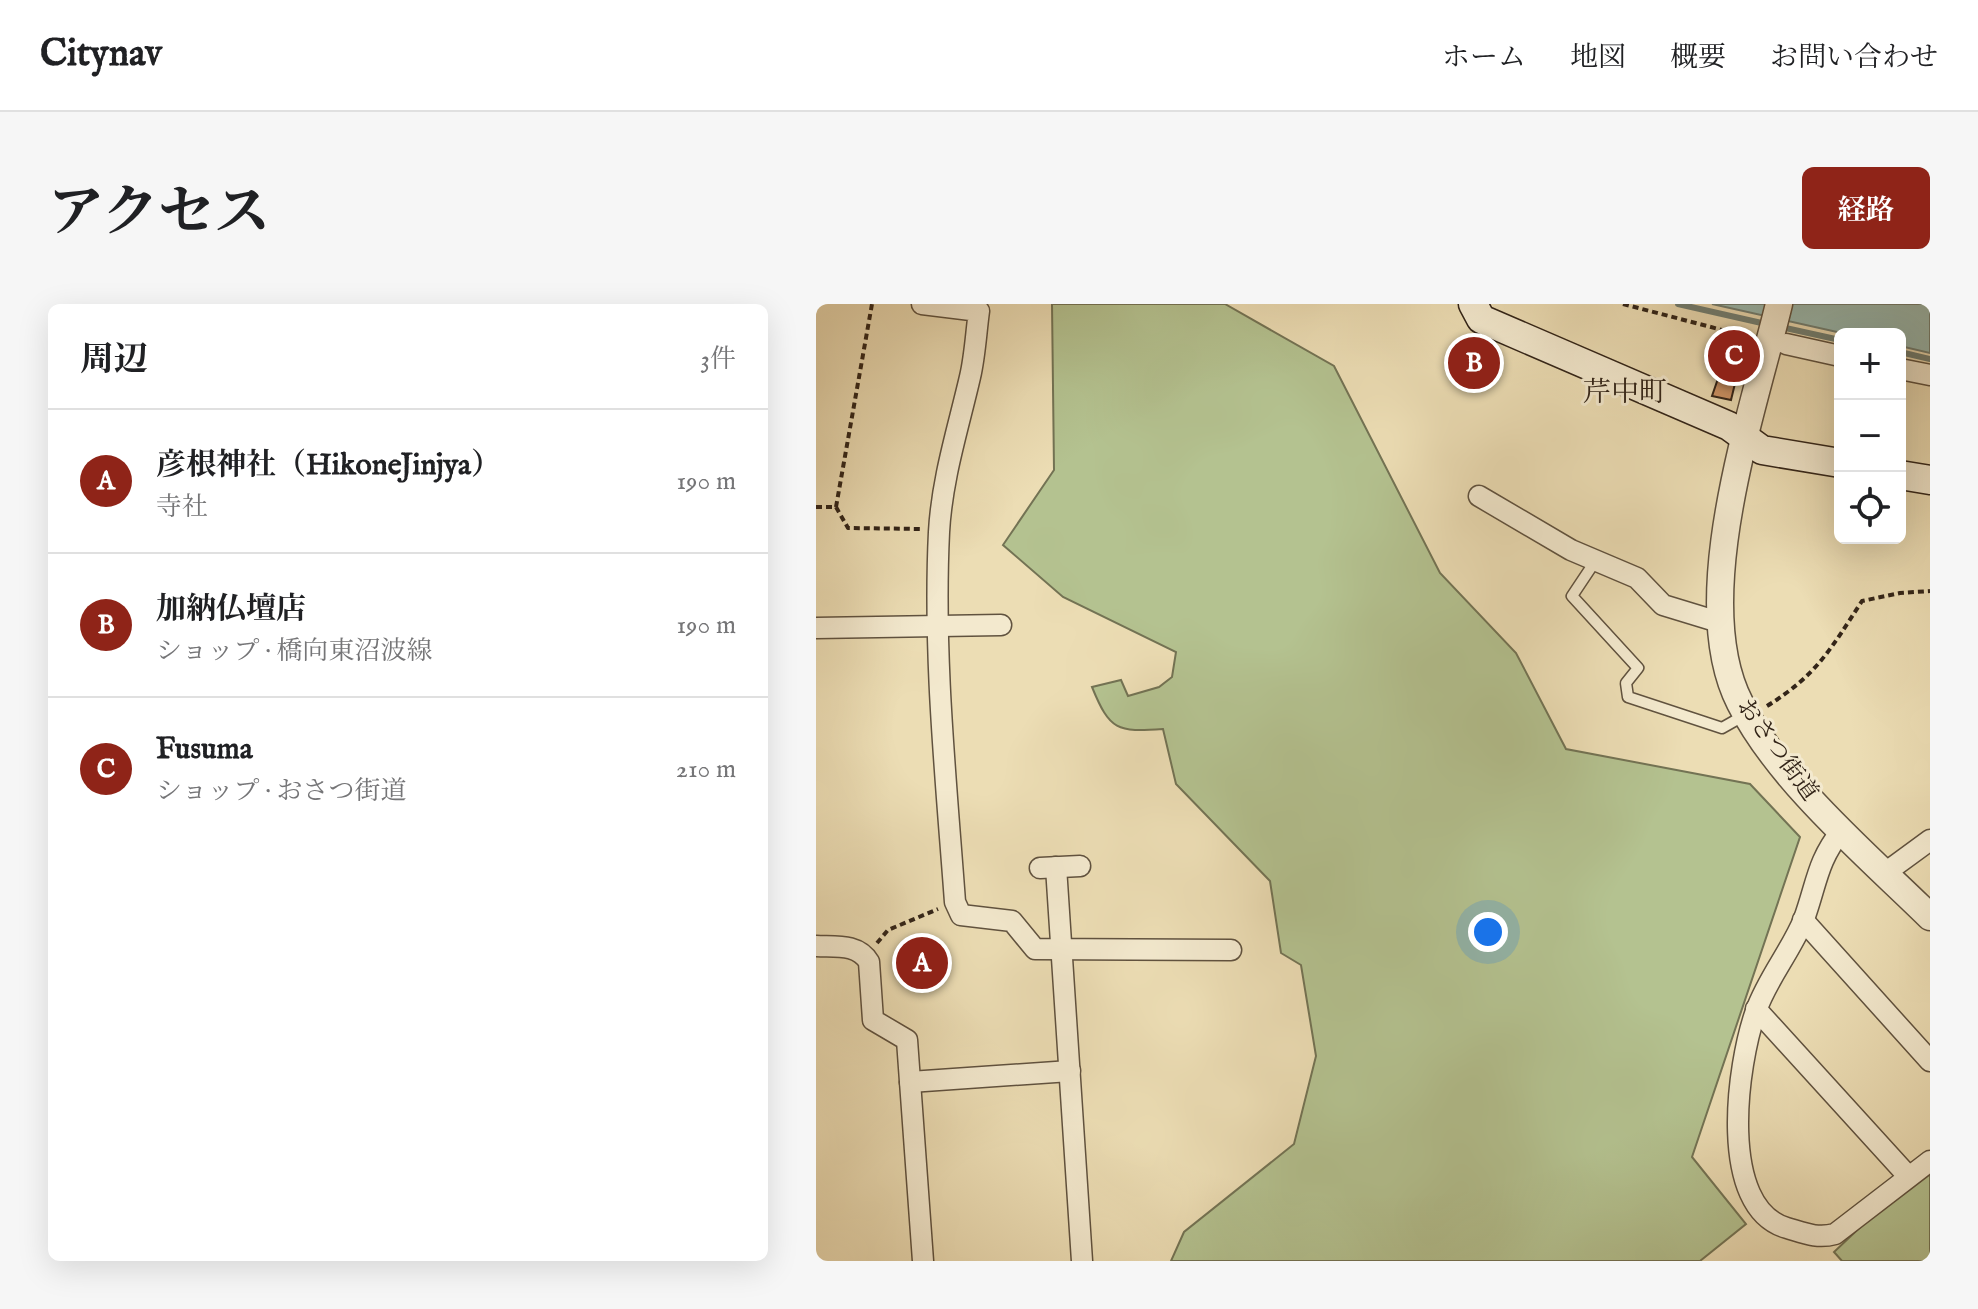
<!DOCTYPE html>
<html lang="ja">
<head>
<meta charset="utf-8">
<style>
	:root { --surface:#fff; --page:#f6f6f6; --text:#202124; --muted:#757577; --line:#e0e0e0; --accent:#8f2418 }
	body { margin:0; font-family:"IM FELL English","Noto Serif JP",serif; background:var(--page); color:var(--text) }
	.controls { position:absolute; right:24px; top:24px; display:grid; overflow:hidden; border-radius:12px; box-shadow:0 8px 32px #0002 }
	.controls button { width:72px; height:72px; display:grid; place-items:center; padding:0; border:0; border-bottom:2px solid var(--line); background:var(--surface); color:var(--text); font:40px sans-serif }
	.you { position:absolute; left:672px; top:628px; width:28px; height:28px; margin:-20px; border:6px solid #fff; border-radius:50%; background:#1a73e8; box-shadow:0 0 0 12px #1a73e833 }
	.badge { display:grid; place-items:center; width:52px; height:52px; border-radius:50%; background:var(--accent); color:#fff; font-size:26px; font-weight:700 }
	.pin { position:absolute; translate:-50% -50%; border:4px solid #fff; box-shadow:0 2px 8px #0006 }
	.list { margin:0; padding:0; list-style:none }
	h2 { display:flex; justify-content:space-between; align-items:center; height:104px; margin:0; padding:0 32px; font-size:34px }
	h2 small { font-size:26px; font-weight:400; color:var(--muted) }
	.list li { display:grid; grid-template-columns:52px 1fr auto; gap:24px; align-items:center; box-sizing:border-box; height:144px; padding:0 32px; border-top:2px solid var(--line) }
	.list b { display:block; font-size:30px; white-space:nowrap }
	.list p { margin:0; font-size:26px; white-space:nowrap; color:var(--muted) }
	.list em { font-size:26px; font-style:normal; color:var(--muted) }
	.icon { flex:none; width:44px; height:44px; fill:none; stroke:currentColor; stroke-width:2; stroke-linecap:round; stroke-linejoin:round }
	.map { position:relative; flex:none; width:1114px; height:957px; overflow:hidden; border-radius:12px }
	header { display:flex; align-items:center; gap:48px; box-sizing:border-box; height:112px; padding:0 40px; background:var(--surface); border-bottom:2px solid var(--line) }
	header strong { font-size:38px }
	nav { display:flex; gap:44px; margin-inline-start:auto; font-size:28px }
	.intro { display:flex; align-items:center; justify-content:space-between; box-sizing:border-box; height:192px; padding:0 48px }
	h1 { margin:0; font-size:56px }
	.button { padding:20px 36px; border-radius:12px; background:var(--accent); color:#fff; font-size:28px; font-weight:700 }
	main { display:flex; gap:48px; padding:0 48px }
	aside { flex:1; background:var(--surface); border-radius:12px; box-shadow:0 8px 32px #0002 }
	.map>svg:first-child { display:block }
</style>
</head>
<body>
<header>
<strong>Citynav</strong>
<nav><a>ホーム</a><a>地図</a><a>概要</a><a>お問い合わせ</a></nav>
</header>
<div class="intro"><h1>アクセス</h1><a class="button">経路</a></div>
<main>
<aside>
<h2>周辺<small>3件</small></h2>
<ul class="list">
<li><span class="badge">A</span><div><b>彦根神社（HikoneJinjya）</b><p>寺社</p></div><em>190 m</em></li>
<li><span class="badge">B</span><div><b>加納仏壇店</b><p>ショップ · 橋向東沼波線</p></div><em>190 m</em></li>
<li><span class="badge">C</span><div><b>Fusuma</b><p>ショップ · おさつ街道</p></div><em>210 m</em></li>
</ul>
</aside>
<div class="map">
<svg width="1114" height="957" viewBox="0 0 1114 957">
	<rect width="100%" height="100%" fill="#ecddb4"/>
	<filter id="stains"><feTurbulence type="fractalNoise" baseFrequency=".0025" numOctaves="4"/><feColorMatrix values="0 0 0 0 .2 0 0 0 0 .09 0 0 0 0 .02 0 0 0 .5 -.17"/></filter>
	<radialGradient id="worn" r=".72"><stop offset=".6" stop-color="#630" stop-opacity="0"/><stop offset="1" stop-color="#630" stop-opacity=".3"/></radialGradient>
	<g fill="#b4c290" stroke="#737354" stroke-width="2">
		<path d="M236,0H409L518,62L624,269L700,349L750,445L934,480L984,533L876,853L930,920L884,957H355L368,928L478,840L500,752L485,661L465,649L454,577L360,480L347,425C301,428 294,427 276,383L305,376L312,392L343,383L356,373L360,348L247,293L187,241L238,166Z"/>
		<path d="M1114,863V957H1026L1018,948L1094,876Z"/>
	</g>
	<path fill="#99bbb2" stroke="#707f74" stroke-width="2" d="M896,0H1114V49L1084,42V30H1030Z"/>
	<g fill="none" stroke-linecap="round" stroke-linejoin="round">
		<g stroke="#707f74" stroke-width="6">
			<path d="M862,0L950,20"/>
			<path d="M965,23L1024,36"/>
			<path d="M1084,48L1114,55"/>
		</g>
	</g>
	<path fill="#cd9365" stroke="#322418" stroke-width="2" d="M916,34L929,38L915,96L896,92Z"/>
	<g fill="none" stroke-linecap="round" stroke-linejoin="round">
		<defs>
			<path id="service" d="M780,256L756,292L822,364L810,379L812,393L906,424L929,411"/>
			<g id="minor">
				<path d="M106,0L163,7C160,29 159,52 154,73C142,125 126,174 123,228C117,351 130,475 139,598L145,611L196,617L219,645L415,646"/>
				<path d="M970,40L1024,52"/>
				<path d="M1084,65L1114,71"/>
				<path d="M663,192L755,246L821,274L847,301L906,319"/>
				<path d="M0,324L185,321"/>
				<path d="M1026,526C1001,557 1001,579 988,615C975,647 951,675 940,707C921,760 901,904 971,924C988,929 1001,935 1019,930L1114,857"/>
				<path d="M240,563L266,957"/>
				<path d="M224,564L264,562"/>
				<path d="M1069,569L1114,536"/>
				<path d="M987,616L1114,757"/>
				<path d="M0,642C19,643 42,639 53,658L57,716L91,736L107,957"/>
				<path d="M940,705L1092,872"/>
				<path d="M94,778L254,767"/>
			</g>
			<path id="tertiary" d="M963,0C937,108 871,296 924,399C963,477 1052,552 1114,613"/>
			<g id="secondary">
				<path d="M657,0L665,15L913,122L946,146L1024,159"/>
				<path d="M1084,171L1114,176"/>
			</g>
		</defs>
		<use href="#service" stroke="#60523f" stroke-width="13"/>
		<use href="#minor" stroke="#60523f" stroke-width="23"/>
		<use href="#tertiary" stroke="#60523f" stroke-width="29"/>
		<use href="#secondary" stroke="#322418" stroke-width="31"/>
		<g stroke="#322418" stroke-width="4" stroke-dasharray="6 4" stroke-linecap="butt">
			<path d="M807,0L933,33"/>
			<path d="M0,203H20L56,0"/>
			<path d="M20,203L32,224L106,225"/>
			<path d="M951,402C1001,371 1014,346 1046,297L1084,289L1114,287"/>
			<path d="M61,639L72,626L122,605"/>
		</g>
		<use href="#service" stroke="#f3e9ce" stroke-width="10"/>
		<use href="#minor" stroke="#f3e9ce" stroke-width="20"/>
		<use href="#tertiary" stroke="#f3e9ce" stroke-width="26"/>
		<use href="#secondary" stroke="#f3e9ce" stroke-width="28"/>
	</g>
	<g text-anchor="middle" stroke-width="6" stroke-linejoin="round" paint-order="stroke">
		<g font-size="24" fill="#322418" stroke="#f3e9ce">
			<text transform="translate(962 445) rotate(54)" y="8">おさつ街道</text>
		</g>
		<g font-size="28" fill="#322418" stroke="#f3e9ce">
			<text x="809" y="97">芹中町</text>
		</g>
	</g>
	<rect width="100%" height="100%" filter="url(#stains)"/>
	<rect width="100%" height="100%" fill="url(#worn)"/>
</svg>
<div class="controls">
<button>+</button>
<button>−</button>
<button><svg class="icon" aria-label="locate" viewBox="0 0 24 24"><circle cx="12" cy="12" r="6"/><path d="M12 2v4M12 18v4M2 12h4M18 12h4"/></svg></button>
</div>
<div class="you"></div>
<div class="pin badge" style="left:106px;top:659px">A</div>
<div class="pin badge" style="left:658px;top:59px">B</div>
<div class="pin badge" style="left:918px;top:52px">C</div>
</div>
</main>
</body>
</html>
